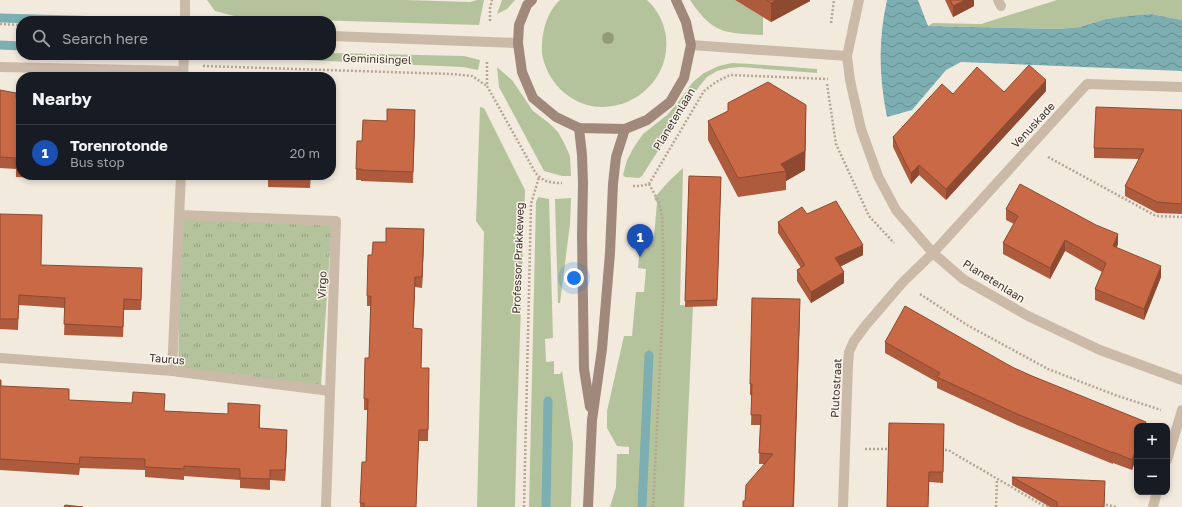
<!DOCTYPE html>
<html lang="en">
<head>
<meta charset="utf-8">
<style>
	:root { --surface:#171b24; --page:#20242c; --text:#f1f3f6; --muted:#9ea1a6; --line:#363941; --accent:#2563eb }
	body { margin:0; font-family:"Golos Text",sans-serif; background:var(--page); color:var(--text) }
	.controls { position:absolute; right:12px; bottom:12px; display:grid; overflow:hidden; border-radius:8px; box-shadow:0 2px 6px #0003 }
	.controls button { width:36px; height:36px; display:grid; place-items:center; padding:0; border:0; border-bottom:1px solid var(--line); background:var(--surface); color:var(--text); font:20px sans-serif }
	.you { position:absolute; left:574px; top:278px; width:14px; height:14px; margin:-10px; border:3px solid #fff; border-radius:50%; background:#1a73e8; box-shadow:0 0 0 6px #1a73e833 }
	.badge { display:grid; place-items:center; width:26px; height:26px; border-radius:50%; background:var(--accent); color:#fff; font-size:13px; font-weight:700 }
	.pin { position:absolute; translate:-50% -33px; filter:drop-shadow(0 1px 2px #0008) }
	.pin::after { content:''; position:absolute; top:21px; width:14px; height:12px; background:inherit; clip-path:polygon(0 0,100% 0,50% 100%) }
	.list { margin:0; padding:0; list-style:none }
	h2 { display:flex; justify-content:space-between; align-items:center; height:52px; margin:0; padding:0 16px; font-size:17px }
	h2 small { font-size:13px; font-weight:400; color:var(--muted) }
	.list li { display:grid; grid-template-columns:26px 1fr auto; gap:12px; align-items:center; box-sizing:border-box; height:56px; padding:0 16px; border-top:1px solid var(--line) }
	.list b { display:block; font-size:15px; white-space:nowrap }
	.list p { margin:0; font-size:13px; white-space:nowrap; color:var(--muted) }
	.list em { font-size:13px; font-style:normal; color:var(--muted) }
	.icon { flex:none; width:22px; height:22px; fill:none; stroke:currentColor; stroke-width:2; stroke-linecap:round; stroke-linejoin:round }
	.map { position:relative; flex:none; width:1182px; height:507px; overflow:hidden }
	.search { position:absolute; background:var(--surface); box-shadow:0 2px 6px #0003; left:16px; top:16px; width:320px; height:44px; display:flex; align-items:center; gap:10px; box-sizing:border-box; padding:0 14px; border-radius:16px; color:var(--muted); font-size:15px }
	.panel { position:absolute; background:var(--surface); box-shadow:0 2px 6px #0003; left:16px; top:72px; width:320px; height:108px; border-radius:16px }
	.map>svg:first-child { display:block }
</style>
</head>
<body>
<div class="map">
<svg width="1182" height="507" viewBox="0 0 1182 507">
	<defs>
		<pattern id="park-tufts" width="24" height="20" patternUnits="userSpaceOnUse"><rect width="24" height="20" fill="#b5c39d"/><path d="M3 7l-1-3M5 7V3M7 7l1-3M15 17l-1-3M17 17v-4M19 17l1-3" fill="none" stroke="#949f80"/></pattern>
		<pattern id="water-waves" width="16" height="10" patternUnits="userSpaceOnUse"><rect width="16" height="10" fill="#7caeb2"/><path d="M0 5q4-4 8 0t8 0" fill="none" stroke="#678e91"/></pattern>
	</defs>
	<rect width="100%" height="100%" fill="#f3eade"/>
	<g fill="#b5c39d">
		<path d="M207,0H406L470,2L477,0H484L479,25L242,18L215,11Z"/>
		<path d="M502,0H515L507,9L497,14Z"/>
		<path d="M560,0H647C658,10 664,23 666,37C672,94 603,130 561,90C551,80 544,67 542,53C541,34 546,13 560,0Z"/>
		<path d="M690,0H735L763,17V35C724,33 713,34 690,0Z"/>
		<path d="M1057,0H1182V20L1151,14L1106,19L1080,27L1059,29L928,26L933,23L981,24Z"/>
		<path d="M331,53L464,56L480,60L478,70L463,67L214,56L217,55H331Z"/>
		<path d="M732,63L751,64L817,69V73L741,67L729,68L717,71L707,77L698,88L642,176L639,178L625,177L623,175L627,160L634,147L643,134L667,115L676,105L693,82L704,73L719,66Z"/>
		<path d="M497,67L512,80L533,111L549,123L558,132L563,141L570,156L571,176H562L544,171L499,87Z"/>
		<path d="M480,107L484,108L525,190L517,423L515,507H477L484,232L476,221Z"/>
		<path d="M683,168L680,305L693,306L684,507H610L616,487L617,454H629V447L617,446L607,428V411L624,336H632L636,292H644L646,269L638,268L641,235L654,236L657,203L654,198L669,181Z"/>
		<path d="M538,197L549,199L553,338L545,339L546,362L554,361V374H560L562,371L573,444L571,507H529L536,202Z"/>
		<path d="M571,198L570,224L560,303H558L555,199Z"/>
	</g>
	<path fill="url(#park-tufts)" d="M181,213L332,220L321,385L178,376Z"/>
	<path fill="url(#water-waves)" d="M887,0H918L928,26L1059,29L1080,27L1106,19L1128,16L1151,14L1182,20V71L961,62L946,70L912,110L887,117C879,77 878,40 887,0Z"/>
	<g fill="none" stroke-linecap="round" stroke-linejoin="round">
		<g stroke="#7caeb2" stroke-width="9">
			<path d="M0,18L106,21"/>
			<path d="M0,45L21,46"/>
			<path d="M546,507L548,401"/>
			<path d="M642,507L649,355"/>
		</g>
		<g stroke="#b8a493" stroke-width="2.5" stroke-dasharray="2 2" stroke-linecap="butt">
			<path d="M490,21V8L492,0"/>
			<path d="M831,23L834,0"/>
			<path d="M0,24L21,25"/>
			<path d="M487,62V86L535,172C542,182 551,183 562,183"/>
			<path d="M203,66L451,74L472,76L487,86"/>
			<path d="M827,84L836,144L869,216L894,243"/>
			<path d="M1048,157L1156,216L1182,217"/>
			<path d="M649,184L659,202L662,217L663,239V305L653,507"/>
			<path d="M633,186H640L649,184L704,91L716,82L730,75L828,79"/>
			<path d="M920,294L967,325L1048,369L1115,395L1161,410"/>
			<path d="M865,449H892"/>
			<path d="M941,450H948L1044,506H1051"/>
			<path d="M1102,504L1117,507"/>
			<path d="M524,507L531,204L539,177"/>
			<path d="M996,507L997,480"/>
		</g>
		<g stroke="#ccbaa9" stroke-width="10">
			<path d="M859,0L847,56L850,80L861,129L878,176L896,210L933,253L963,279L1028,316L1100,350L1182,380"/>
			<path d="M998,0L1001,6"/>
			<path d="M185,21V0"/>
			<path d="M331,36L518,43"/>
			<path d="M691,45L847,56"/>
			<path d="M0,67L183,71"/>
			<path d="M183,77L184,55"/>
			<path d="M180,215L336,221L326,507"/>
			<path d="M0,358L172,371L330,391"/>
			<path d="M172,371L181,175"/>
			<path d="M1167,460L1182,410"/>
			<path d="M843,507L848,365L849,352L854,341L866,325L903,282L933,253L1087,84L1182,87"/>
			<path d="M1153,507L1157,492"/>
		</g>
		<g stroke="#a0897a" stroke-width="10">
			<path d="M532,0L527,5L519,25L518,43L522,72L533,98L556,117L579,128L625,129L647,120L670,102L684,78L691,45L686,22L676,0"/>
			<path d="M579,128L582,155L583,183L582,235L584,369L590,407"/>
			<path d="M588,507L592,420L602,349L610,253L613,184L616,157L625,129"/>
		</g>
	</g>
	<circle fill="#949a7c" cx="608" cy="38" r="6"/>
	<g fill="#ae5a3c">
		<path d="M735,0H810V1L771,22Z"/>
		<path d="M945,0H974V6L953,17Z"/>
		<path d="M0,90L16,98L18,108L17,127H21V175H74V179L16,177V169L0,168Z"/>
		<path d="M1046,91L946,200L919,175L911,184L905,172L893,147V137L953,94Z"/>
		<path d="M1182,110V214L1157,213L1125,196V186L1139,159L1094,158V148Z"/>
		<path d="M728,111L806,125L805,170L786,181V190L738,197L708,140V121Z"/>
		<path d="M387,121H415L413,183L361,181V180H356V169L362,141Z"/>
		<path d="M230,175H311L310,188L268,187V178L235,177V176H230Z"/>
		<path d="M689,176L721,177L717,306L685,307Z"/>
		<path d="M1006,209L1118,244L1116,248L1161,277L1144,320L1095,300V289L1102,272L1065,251L1050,279L1003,254V243L1014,224L1006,220Z"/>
		<path d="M0,214L41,265L142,279L141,310H124L123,337L64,335L65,308L19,305L18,330L0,329Z"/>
		<path d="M807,214L863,255L840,267L844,283L811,303L797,281V270L801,268L778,233V222Z"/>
		<path d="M424,239L422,288L415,287L413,328L422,339L421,368L429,379L428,441H419L416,507H360L362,462H366L368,410H364V399L369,358L371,306H367V296L372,255L386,242Z"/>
		<path d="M800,310L794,507L745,501L764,464H759L760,425H751L752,395H750V384Z"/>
		<path d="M885,342L1032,376L1146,426H1137V456L1132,470L1113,463V464L1017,425L937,388V382L885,353Z"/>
		<path d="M0,380L1,386L69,400L165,411L260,416V428L287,440L285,481L270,480V490L240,488V480L184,476V480L145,477V470L80,468L79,475L0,470Z"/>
		<path d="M944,434L943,483L929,482L928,507H887Z"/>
		<path d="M1012,477L1105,490L1104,507H1050L1012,485Z"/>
	</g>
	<g fill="#8d4a31">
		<path d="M776,0H810V1L771,22V3Z"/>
		<path d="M965,0H974V6L953,17V6Z"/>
		<path d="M1046,80V91L946,200V189Z"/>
		<path d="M806,105L805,170L786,181V171L781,164Z"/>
		<path d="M919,165V175L911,184V173Z"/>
		<path d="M424,229V239L422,288V277Z"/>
		<path d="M1118,234V244L1113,257V246Z"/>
		<path d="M1065,240V251L1050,279V268Z"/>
		<path d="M863,245V255L835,269V258Z"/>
		<path d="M1161,266V277L1144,320V309Z"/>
		<path d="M844,272V283L811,303V292Z"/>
		<path d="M415,277V287L413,339V328Z"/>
		<path d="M800,299V310L793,507Z"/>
		<path d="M287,430V440L285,481V470Z"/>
		<path d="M1137,446V456L1132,470V460Z"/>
	</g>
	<g fill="#ca6946" stroke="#8d4a31">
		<path d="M766,0H776L771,3Z"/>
		<path d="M950,0H965L953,6Z"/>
		<path d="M1029,65L1046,80L946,189L919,165L911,173L905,162L893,137L942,84L953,94L977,67L1004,92Z"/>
		<path d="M768,82L806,105L805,151L781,164L786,171L738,178L708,121L728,111V103Z"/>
		<path d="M0,90L16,93V98H18L17,127H21V167H16V158L0,157Z"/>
		<path d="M1096,107L1182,110V204L1157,202L1125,186L1144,149L1094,148Z"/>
		<path d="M387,109L415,110L413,172L361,170L362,169H356L357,141H362L363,120L387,121Z"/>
		<path d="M268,175H310V177L268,176Z"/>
		<path d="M689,176L721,177L717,300L685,301Z"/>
		<path d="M1020,184L1096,225L1118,234L1113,246L1161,266L1144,309L1095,289L1106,263L1065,240L1050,268L1003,243L1018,216L1006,209Z"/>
		<path d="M836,201L863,245L835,258L844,272L811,292L797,270L805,265L778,222L802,207L807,214Z"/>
		<path d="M0,214L42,215L41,265L142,268L141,300L124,299L123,327L64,324L65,298L19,295L18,319H0Z"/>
		<path d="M386,228L424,229L422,277H415L413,328L422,329L421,368H429L428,430H419L416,507H364V503H360L362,462H366L368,399H364L365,358H369L371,296H367L368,255H372L373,242H386Z"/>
		<path d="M752,298L800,299L793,507H743V501H745L746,485L773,454L759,453L761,415H751L752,384H750Z"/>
		<path d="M905,306L1012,367L1032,376L1146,422L1145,426H1137V446L1132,460L1113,452V453L1017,414L937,377L940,373L885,342Z"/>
		<path d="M0,380H1V386L69,389V400L132,403L133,392L165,394L164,411L228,414V403L260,405L259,428L287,430L285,470H270V479L240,478V469L184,466V469L145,467V459L80,457L79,464L0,459Z"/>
		<path d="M889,423L944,424L943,472H929L928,507H887Z"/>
		<path d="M1012,477L1105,481L1104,507H1057V502Z"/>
		<path d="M65,505L83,507H64Z"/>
	</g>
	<g text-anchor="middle" stroke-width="3" stroke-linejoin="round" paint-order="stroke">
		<g font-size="11" fill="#392f29" stroke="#fbf4eb">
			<text transform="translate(377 59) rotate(2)" y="4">Geminisingel</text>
			<text transform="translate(674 119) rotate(-59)" y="4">Planetenlaan</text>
			<text transform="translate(1033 125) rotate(-47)" y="4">Venuskade</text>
			<text transform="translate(518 258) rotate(-88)" y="4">Professor Prakkeweg</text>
			<text transform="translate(994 281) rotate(32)" y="4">Planetenlaan</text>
			<text transform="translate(322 285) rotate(-88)" y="4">Virgo</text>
			<text transform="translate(167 359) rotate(5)" y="4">Taurus</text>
			<text transform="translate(836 388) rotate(-87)" y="4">Plutostraat</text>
		</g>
	</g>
</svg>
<div class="controls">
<button>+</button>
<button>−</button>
</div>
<div class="you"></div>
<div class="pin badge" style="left:640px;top:257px;background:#1a4fb4">1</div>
<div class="search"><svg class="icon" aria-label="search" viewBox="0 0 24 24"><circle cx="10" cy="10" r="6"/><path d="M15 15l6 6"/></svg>Search here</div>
<section class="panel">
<h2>Nearby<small></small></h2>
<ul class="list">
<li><span class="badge" style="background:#1a4fb4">1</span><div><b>Torenrotonde</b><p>Bus stop</p></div><em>20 m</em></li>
</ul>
</section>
</div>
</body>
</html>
